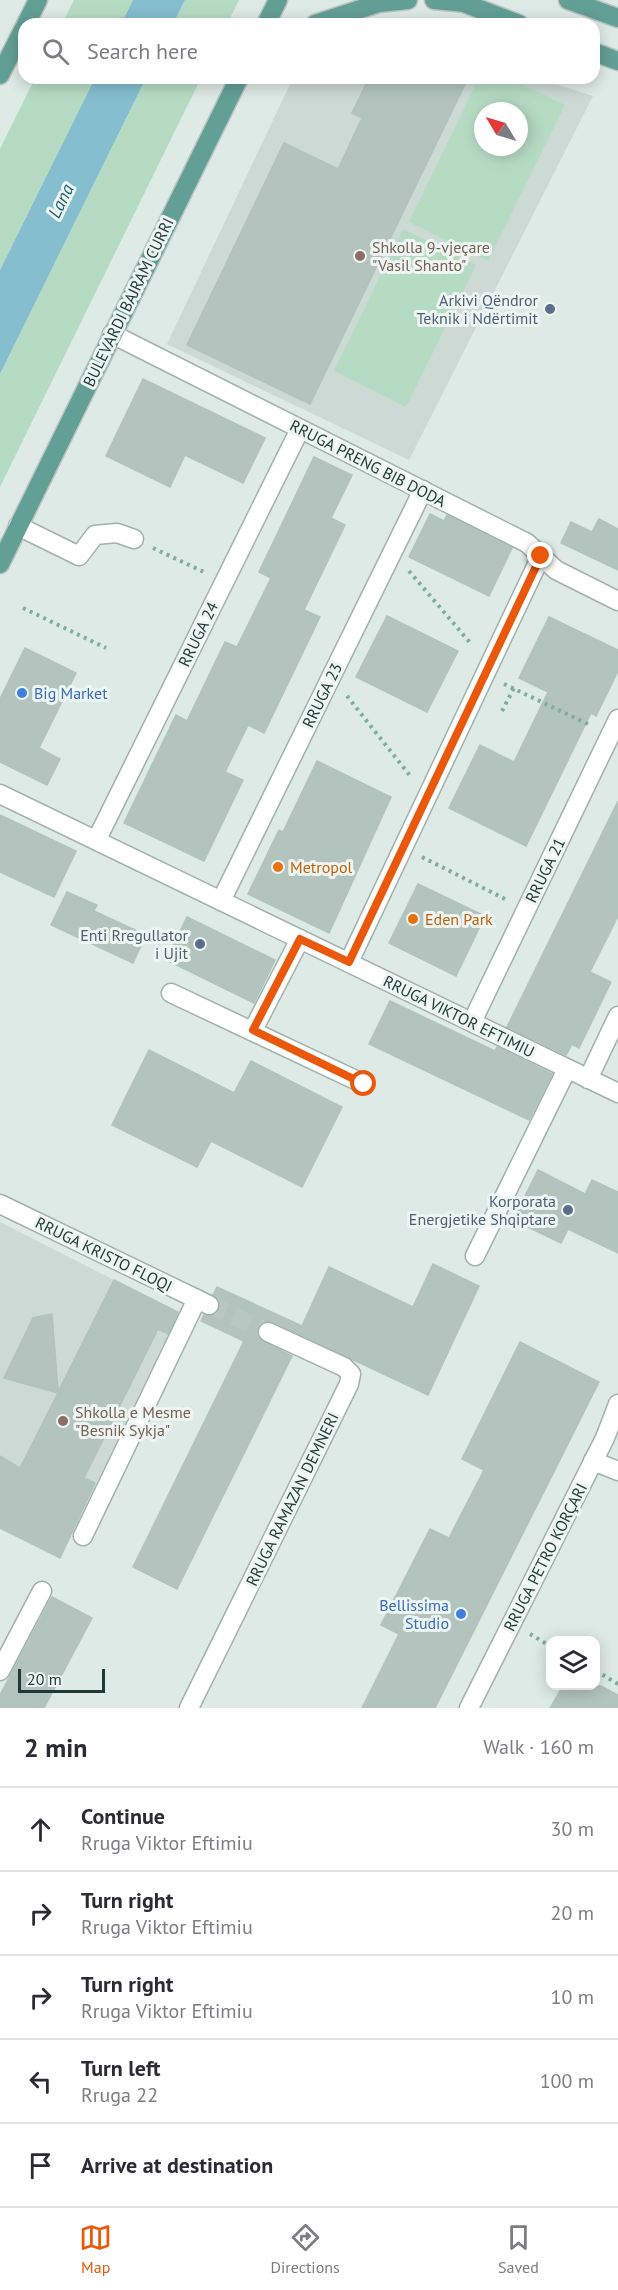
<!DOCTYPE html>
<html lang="en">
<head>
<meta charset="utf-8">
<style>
	:root { --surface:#fff; --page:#f2f2f3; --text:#2b2b33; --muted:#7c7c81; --line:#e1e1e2; --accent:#ea580c }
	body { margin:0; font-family:"PT Sans",sans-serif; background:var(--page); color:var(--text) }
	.controls { position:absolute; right:18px; bottom:18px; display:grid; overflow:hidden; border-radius:12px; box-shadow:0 3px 15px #0003 }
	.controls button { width:54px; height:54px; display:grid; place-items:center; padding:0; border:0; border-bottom:2px solid var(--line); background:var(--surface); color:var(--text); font:30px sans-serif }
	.compass { position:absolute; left:474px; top:102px; width:54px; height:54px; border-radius:50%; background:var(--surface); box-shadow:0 3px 15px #0003; rotate:308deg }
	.scale { position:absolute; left:18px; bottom:15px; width:87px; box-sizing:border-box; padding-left:6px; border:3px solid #1f3934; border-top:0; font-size:16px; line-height:21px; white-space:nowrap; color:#1f3934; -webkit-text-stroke:4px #eef6f3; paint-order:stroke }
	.stop { position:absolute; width:18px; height:18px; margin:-14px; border:4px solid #ea580c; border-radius:50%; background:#fff }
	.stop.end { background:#ea580c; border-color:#fff; box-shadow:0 2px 6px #0008 }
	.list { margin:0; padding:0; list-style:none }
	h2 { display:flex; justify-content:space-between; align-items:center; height:78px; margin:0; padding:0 24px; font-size:26px }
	h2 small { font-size:20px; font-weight:400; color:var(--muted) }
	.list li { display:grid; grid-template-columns:39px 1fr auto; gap:18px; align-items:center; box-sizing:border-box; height:84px; padding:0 24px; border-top:2px solid var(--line) }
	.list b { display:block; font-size:22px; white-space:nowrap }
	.list p { margin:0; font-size:20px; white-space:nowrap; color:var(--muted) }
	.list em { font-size:20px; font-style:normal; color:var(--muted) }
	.icon { flex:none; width:33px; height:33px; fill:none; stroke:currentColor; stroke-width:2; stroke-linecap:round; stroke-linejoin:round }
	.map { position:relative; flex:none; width:618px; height:1708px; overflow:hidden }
	.search { position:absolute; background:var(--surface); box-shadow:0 3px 15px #0003; left:18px; right:18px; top:18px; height:66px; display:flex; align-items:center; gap:15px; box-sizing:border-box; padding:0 21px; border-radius:18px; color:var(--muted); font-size:22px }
	.sheet { height:498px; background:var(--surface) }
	nav { display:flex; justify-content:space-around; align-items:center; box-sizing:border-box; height:84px; border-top:2px solid var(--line); background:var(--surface); font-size:16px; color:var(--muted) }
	nav a { display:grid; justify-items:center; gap:3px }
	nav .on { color:var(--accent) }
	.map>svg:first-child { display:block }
</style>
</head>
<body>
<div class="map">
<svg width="618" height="1708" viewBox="0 0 618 1708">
	<rect width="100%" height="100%" fill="#deeae5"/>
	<g fill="#ccd9d4" fill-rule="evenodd">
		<path d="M293,78H537L593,96L409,460L167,344ZM483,111H519V147H483Z"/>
		<path d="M0,1222L179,1313L60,1558L0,1529Z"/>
	</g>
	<g fill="#b6dbc3" fill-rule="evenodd">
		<path d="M74,0H133L121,24H62Z"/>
		<path d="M185,0H239L227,24H173Z"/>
		<path d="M35,78H95L0,270V149Z"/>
		<path d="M146,78H201L0,487V374Z"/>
		<path d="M479,78H510L565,105L488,261L409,222ZM483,111H519V147H483Z"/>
		<path d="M403,229L476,265L406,407L334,371Z"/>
	</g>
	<g fill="#85becf">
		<path d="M133,0H185L173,24H121Z"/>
		<path d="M95,78H146L0,374V270Z"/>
	</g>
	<g fill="#b3c4be" stroke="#b0c3bd" stroke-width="1.5">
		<path d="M369,78H468L310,404L187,345L284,143L338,169L362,118L352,113Z"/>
		<path d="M143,379L265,438L243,483L185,455L170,487L106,456Z"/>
		<path d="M314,457L352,475L331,518L345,525L304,610L320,617L264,733L248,725L225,772L243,780L204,861L124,823L176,715L187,721L225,642L237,647L271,578L259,572Z"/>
		<path d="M430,514L444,521L447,515L512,548L489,596L409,557Z"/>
		<path d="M599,519L618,529V570L561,543L571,522L592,532Z"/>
		<path d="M387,616L458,651L427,712L356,677Z"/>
		<path d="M549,617L618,650V671L596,716L591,713L526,846L449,808L480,745L514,762L548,692L519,678Z"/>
		<path d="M25,648L76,673L39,748L60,759L47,785L0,762V699Z"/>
		<path d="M317,761L391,797L329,933L248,894L279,830L283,832Z"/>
		<path d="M618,801V916L590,972L611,982L579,1048L572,1044L566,1055L507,1027Z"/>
		<path d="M0,815L76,851L54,897L0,872Z"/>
		<path d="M418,884L485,916L456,976L389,943Z"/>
		<path d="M67,892L97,905L94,911L146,935L133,963L51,925Z"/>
		<path d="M187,917L275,960L254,1003L166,960Z"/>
		<path d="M390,1001L495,1051L497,1047L552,1074L529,1120L369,1044Z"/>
		<path d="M149,1050L234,1093L251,1061L342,1107L302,1187L211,1141L197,1167L112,1125Z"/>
		<path d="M538,1170L585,1194L592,1180L618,1192V1253L568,1229L561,1243L513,1220Z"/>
		<path d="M433,1264L479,1286L428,1395L273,1322L262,1323L257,1332L259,1339L292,1356L177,1589L133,1567L244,1341L201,1321L204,1315H215L219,1309V1299L213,1295L217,1287L302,1326L329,1267L413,1307Z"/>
		<path d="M114,1280L178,1312L168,1334L158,1329L84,1478L95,1483L60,1558L0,1528V1456L20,1468L58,1393L4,1378L33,1318L52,1314L58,1392Z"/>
		<path d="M520,1342L599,1382L435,1708H362L399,1634L381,1625L430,1529L449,1538L484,1470L462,1459Z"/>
		<path d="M52,1597L92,1618L44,1708H0V1695Z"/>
		<path d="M563,1686H601L618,1695V1708H550Z"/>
	</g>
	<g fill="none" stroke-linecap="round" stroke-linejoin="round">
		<path stroke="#b8c7c2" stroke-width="18" stroke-dasharray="18 9" stroke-linecap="butt" d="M209,1305L268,1332"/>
		<defs>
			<g id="minor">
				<path d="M112,334L527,543L556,570L618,601"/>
				<path d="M18,526L79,556L95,535L117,533L134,539"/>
				<path d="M0,794L618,1093"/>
				<path d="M97,839L300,429"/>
				<path d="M221,901L423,490"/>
				<path d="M349,962L541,556"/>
				<path d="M171,993L364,1084"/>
				<path d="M472,1022L618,719"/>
				<path d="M253,1030L300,939"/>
				<path d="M588,1079L618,1016"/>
				<path d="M0,1204L209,1305"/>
				<path d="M475,1256L567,1069"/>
				<path d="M593,1461L618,1471"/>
				<path d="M83,1536L197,1299"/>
				<path d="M0,1671L42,1591"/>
				<path d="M189,1708L349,1384L351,1374L344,1367L268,1332"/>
				<path d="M469,1708L605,1438L618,1404"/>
			</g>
			<g id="major">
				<path d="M434,0L466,3"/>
				<path d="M456,0L519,24"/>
				<path d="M568,0L618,18"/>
				<path d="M26,24L38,0"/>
				<path d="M266,24L278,0"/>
				<path d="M315,24L379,3L408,0"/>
				<path d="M594,52L618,61"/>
				<path d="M0,75L24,28"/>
				<path d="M0,564L239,78"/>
			</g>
		</defs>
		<use href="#minor" stroke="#a1b1ac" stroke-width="21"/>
		<use href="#major" stroke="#bcc4c2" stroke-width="21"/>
		<g stroke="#7eada2" stroke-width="4" stroke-dasharray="3 4.5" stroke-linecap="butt">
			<path d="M153,548L204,572"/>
			<path d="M409,571L472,645"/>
			<path d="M23,608L106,648"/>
			<path d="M504,684L590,725"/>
			<path d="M347,696L411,777"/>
			<path d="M502,711L514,688"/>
			<path d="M422,857L507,900"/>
			<path d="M530,1634L550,1646"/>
			<path d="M596,1671L618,1684"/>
		</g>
		<use href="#minor" stroke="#fff" stroke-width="18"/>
		<use href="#major" stroke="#629f95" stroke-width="18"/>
	</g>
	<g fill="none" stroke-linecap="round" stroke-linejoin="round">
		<path stroke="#ea580c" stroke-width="8" d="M364,1084L253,1030L300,939L349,962L541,556"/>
	</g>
	<g fill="#8d6e63" stroke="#eef6f3" stroke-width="2">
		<circle cx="360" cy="256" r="6"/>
		<circle cx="63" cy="1421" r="6"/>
	</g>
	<g fill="#5c6f8a" stroke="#eef6f3" stroke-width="2">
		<circle cx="550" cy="309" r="6"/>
		<circle cx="200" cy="944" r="6"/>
		<circle cx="568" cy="1210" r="6"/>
	</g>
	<g fill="#3f7fe0" stroke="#eef6f3" stroke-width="2">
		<circle cx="22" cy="693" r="6"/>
		<circle cx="461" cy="1614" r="6"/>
	</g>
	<g fill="#e8710a" stroke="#eef6f3" stroke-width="2">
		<circle cx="278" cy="867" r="6"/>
		<circle cx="413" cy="919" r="6"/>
	</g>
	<g text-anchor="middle" stroke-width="6" stroke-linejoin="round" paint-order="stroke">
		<g font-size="16" fill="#785e54" stroke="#eef6f3" text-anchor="start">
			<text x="372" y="253">Shkolla 9-vjeçare<tspan x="372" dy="18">"Vasil Shanto"</tspan></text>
			<text x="75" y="1418">Shkolla e Mesme<tspan x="75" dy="18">"Besnik Sykja"</tspan></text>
		</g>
		<g font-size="16" fill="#4e5e75" stroke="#eef6f3" text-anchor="end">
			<text x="538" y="306">Arkivi Qëndror<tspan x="538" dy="18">Teknik i Ndërtimit</tspan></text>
			<text x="188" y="941">Enti Rregullator<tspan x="188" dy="18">i Ujit</tspan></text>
			<text x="556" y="1207">Korporata<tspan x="556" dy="18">Energjetike Shqiptare</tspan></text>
		</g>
		<g font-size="16" fill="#1f3934" stroke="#eef6f3">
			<text transform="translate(128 302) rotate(-64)" y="6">BULEVARDI BAJRAM CURRI</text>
			<text transform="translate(368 463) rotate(27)" y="6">RRUGA PRENG BIB DODA</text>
			<text transform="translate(198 634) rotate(-64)" y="6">RRUGA 24</text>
			<text transform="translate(322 695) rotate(-64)" y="6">RRUGA 23</text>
			<text transform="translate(545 870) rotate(-64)" y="6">RRUGA 21</text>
			<text transform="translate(459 1016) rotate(26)" y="6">RRUGA VIKTOR EFTIMIU</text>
			<text transform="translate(104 1254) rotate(26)" y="6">RRUGA KRISTO FLOQI</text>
			<text transform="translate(292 1499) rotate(-64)" y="6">RRUGA RAMAZAN DEMNERI</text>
			<text transform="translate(545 1557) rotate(-63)" y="6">RRUGA PETRO KORÇARI</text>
		</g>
		<g font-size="16" fill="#366cbe" stroke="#eef6f3" text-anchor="start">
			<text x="34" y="699">Big Market</text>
			<text x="449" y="1611" text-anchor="end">Bellissima<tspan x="449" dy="18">Studio</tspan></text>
		</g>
		<g font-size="16" fill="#c56008" stroke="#eef6f3" text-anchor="start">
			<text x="290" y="873">Metropol</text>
			<text x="425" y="925">Eden Park</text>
		</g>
		<g font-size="18" font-style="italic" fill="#1a5d74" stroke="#eef6f3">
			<text transform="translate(61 201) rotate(-64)" y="6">Lana</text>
		</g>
	</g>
</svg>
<div class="controls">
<button><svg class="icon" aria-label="layers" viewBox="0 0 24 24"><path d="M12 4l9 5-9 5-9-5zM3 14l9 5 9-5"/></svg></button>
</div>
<svg class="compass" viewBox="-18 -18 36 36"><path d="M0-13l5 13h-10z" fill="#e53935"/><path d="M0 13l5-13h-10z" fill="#7c7c81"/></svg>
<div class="scale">20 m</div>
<div class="stop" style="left:364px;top:1084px"></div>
<div class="stop end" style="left:541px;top:556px"></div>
<div class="search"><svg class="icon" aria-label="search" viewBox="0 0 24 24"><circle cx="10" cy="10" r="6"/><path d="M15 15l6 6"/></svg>Search here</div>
</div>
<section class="sheet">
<h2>2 min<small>Walk · 160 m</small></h2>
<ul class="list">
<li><svg class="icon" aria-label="ahead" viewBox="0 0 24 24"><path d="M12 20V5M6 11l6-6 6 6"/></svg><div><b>Continue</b><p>Rruga Viktor Eftimiu</p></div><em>30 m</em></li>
<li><svg class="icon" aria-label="right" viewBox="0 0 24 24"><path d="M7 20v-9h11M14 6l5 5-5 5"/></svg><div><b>Turn right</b><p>Rruga Viktor Eftimiu</p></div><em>20 m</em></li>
<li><svg class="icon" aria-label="right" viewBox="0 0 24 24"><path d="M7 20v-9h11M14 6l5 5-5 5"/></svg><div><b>Turn right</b><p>Rruga Viktor Eftimiu</p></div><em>10 m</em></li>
<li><svg class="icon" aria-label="left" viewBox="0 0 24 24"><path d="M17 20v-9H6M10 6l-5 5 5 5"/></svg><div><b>Turn left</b><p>Rruga 22</p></div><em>100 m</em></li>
<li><svg class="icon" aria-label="arrive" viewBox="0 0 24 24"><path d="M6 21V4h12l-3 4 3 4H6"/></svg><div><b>Arrive at destination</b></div></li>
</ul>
</section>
<nav>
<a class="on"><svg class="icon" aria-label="map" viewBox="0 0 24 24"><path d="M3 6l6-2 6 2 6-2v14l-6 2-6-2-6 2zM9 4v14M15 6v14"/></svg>Map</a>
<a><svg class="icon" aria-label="directions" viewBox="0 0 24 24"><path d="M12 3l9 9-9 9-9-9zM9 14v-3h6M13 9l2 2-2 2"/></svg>Directions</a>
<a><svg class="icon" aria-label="saved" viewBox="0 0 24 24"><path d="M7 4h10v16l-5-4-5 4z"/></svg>Saved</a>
</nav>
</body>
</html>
